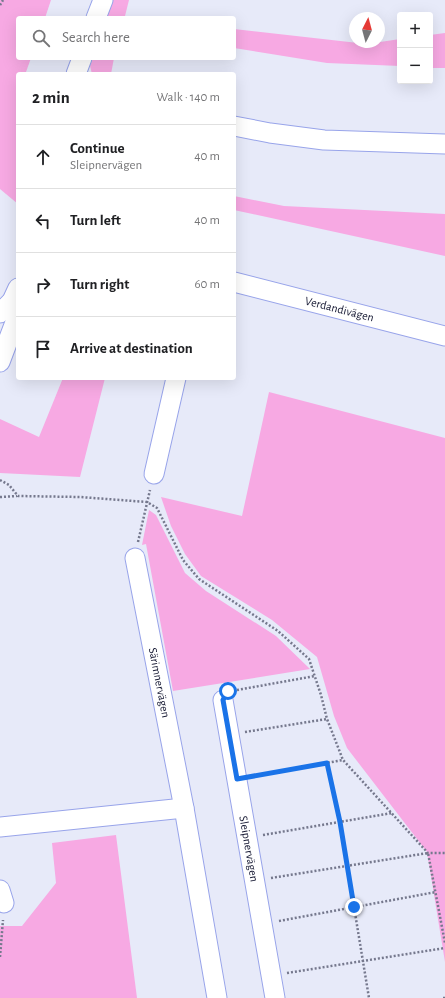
<!DOCTYPE html>
<html lang="en">
<head>
<meta charset="utf-8">
<style>
	:root { --surface:#fff; --page:#f6f6f6; --text:#202124; --muted:#757577; --line:#e0e0e0 }
	body { margin:0; font-family:"Alegreya Sans",sans-serif; background:var(--page); color:var(--text) }
	.controls { position:absolute; right:12px; top:12px; display:grid; overflow:hidden; border-radius:4px; box-shadow:0 4px 16px #0002 }
	.controls button { width:36px; height:36px; display:grid; place-items:center; padding:0; border:0; border-bottom:1px solid var(--line); background:var(--surface); color:var(--text); font:20px sans-serif }
	.compass { position:absolute; left:349px; top:12px; width:36px; height:36px; border-radius:50%; background:var(--surface); box-shadow:0 4px 16px #0002; rotate:6deg }
	.stop { position:absolute; width:12px; height:12px; margin:-9px; border:3px solid #1a73e8; border-radius:50%; background:#fff }
	.stop.end { background:#1a73e8; border-color:#fff; box-shadow:0 1px 4px #0008 }
	.list { margin:0; padding:0; list-style:none }
	h2 { display:flex; justify-content:space-between; align-items:center; height:52px; margin:0; padding:0 16px; font-size:17px }
	h2 small { font-size:13px; font-weight:400; color:var(--muted) }
	.list li { display:grid; grid-template-columns:26px 1fr auto; gap:12px; align-items:center; box-sizing:border-box; height:64px; padding:0 16px; border-top:1px solid var(--line) }
	.list b { display:block; font-size:15px; white-space:nowrap }
	.list p { margin:0; font-size:13px; white-space:nowrap; color:var(--muted) }
	.list em { font-size:13px; font-style:normal; color:var(--muted) }
	.icon { flex:none; width:22px; height:22px; fill:none; stroke:currentColor; stroke-width:2; stroke-linecap:round; stroke-linejoin:round }
	.map { position:relative; flex:none; width:445px; height:998px; overflow:hidden }
	.search { position:absolute; background:var(--surface); box-shadow:0 4px 16px #0002; left:16px; top:16px; width:220px; height:44px; display:flex; align-items:center; gap:10px; box-sizing:border-box; padding:0 14px; border-radius:4px; color:var(--muted); font-size:15px }
	.panel { position:absolute; background:var(--surface); box-shadow:0 4px 16px #0002; left:16px; top:72px; width:220px; height:308px; border-radius:4px }
	.map>svg:first-child { display:block }
</style>
</head>
<body>
<div class="map">
<svg width="445" height="998" viewBox="0 0 445 998">
	<rect width="100%" height="100%" fill="#e7eaf9"/>
	<g fill="#f7a9e3">
		<path d="M0,0H51L45,18H18V58H31L26,72L32,74H18V204L0,189Z"/>
		<path d="M113,0H129L125,16L139,18H106Z"/>
		<path d="M234,29L367,44L400,39V66L327,63L234,48Z"/>
		<path d="M445,33V68H430V35Z"/>
		<path d="M93,58H114L111,74H92L90,66Z"/>
		<path d="M234,196L284,206L445,214V256L234,210Z"/>
		<path d="M63,378H105L80,477L0,473V419L39,437Z"/>
		<path d="M269,392L445,438V962L427,852L347,748L334,716L317,657L272,620L201,576L185,554L171,526L161,497L242,516Z"/>
		<path d="M149,510L156,515L185,573L206,591L276,636L310,669L173,691L146,544L142,545Z"/>
		<path d="M116,835L137,998H0V926H22L56,883L52,843Z"/>
	</g>
	<g fill="none" stroke-linecap="round" stroke-linejoin="round">
		<defs>
			<g id="minor">
				<path d="M96,18L103,0"/>
				<path d="M76,74L82,58"/>
				<path d="M234,126L270,133L324,140L445,144"/>
				<path id="s1" d="M234,282L445,336"/>
				<path d="M0,313L12,301L18,288"/>
				<path d="M0,362L17,317L12,301"/>
				<path d="M154,474L176,378"/>
				<path id="s2" d="M135,558L184,808L217,998"/>
				<path id="s3" d="M223,700L275,998"/>
				<path d="M0,827L184,808"/>
				<path d="M0,890L4,903"/>
			</g>
		</defs>
		<use href="#minor" stroke="#98a4ea" stroke-width="21"/>
		<g stroke="#75788d" stroke-width="2.5" stroke-dasharray="2 2" stroke-linecap="butt">
			<path d="M0,5L3,0"/>
			<path d="M0,480L9,485L18,496L80,497L147,502L157,508L183,560L199,579L278,631L309,659L321,695L327,719L343,760L428,853H445"/>
			<path d="M0,497L17,496"/>
			<path d="M138,542L150,490"/>
			<path d="M237,690L315,676"/>
			<path d="M245,732L327,719"/>
			<path d="M327,763L340,822L369,998"/>
			<path d="M253,776L343,760"/>
			<path d="M263,835L392,813"/>
			<path d="M271,878L428,853L445,943"/>
			<path d="M279,921L436,892"/>
			<path d="M0,957L3,920"/>
			<path d="M287,973L445,948"/>
			<path d="M443,998H445"/>
		</g>
		<use href="#minor" stroke="#fff" stroke-width="19"/>
	</g>
	<g fill="none" stroke-linecap="round" stroke-linejoin="round">
		<path stroke="#1a73e8" stroke-width="5" d="M228,691L223,700L237,779L327,763L340,822L354,907"/>
	</g>
	<g text-anchor="middle" stroke-width="3" stroke-linejoin="round" paint-order="stroke">
		<g font-size="12" fill="#151832" stroke="#f8f8f8">
			<text dy="4" stroke="none"><textPath href="#s1" startOffset="109">Verdandivägen</textPath></text>
			<text dy="4" stroke="none"><textPath href="#s2" startOffset="127">Särimnervägen</textPath></text>
			<text dy="4" stroke="none"><textPath href="#s3" startOffset="151">Sleipnervägen</textPath></text>
		</g>
	</g>
</svg>
<div class="controls">
<button>+</button>
<button>−</button>
</div>
<svg class="compass" viewBox="-18 -18 36 36"><path d="M0-13l5 13h-10z" fill="#e53935"/><path d="M0 13l5-13h-10z" fill="#757577"/></svg>
<div class="stop" style="left:228px;top:691px"></div>
<div class="stop end" style="left:354px;top:907px"></div>
<div class="search"><svg class="icon" aria-label="search" viewBox="0 0 24 24"><circle cx="10" cy="10" r="6"/><path d="M15 15l6 6"/></svg>Search here</div>
<section class="panel">
<h2>2 min<small>Walk · 140 m</small></h2>
<ul class="list">
<li><svg class="icon" aria-label="ahead" viewBox="0 0 24 24"><path d="M12 20V5M6 11l6-6 6 6"/></svg><div><b>Continue</b><p>Sleipnervägen</p></div><em>40 m</em></li>
<li><svg class="icon" aria-label="left" viewBox="0 0 24 24"><path d="M17 20v-9H6M10 6l-5 5 5 5"/></svg><div><b>Turn left</b></div><em>40 m</em></li>
<li><svg class="icon" aria-label="right" viewBox="0 0 24 24"><path d="M7 20v-9h11M14 6l5 5-5 5"/></svg><div><b>Turn right</b></div><em>60 m</em></li>
<li><svg class="icon" aria-label="arrive" viewBox="0 0 24 24"><path d="M6 21V4h12l-3 4 3 4H6"/></svg><div><b>Arrive at destination</b></div></li>
</ul>
</section>
</div>
</body>
</html>
